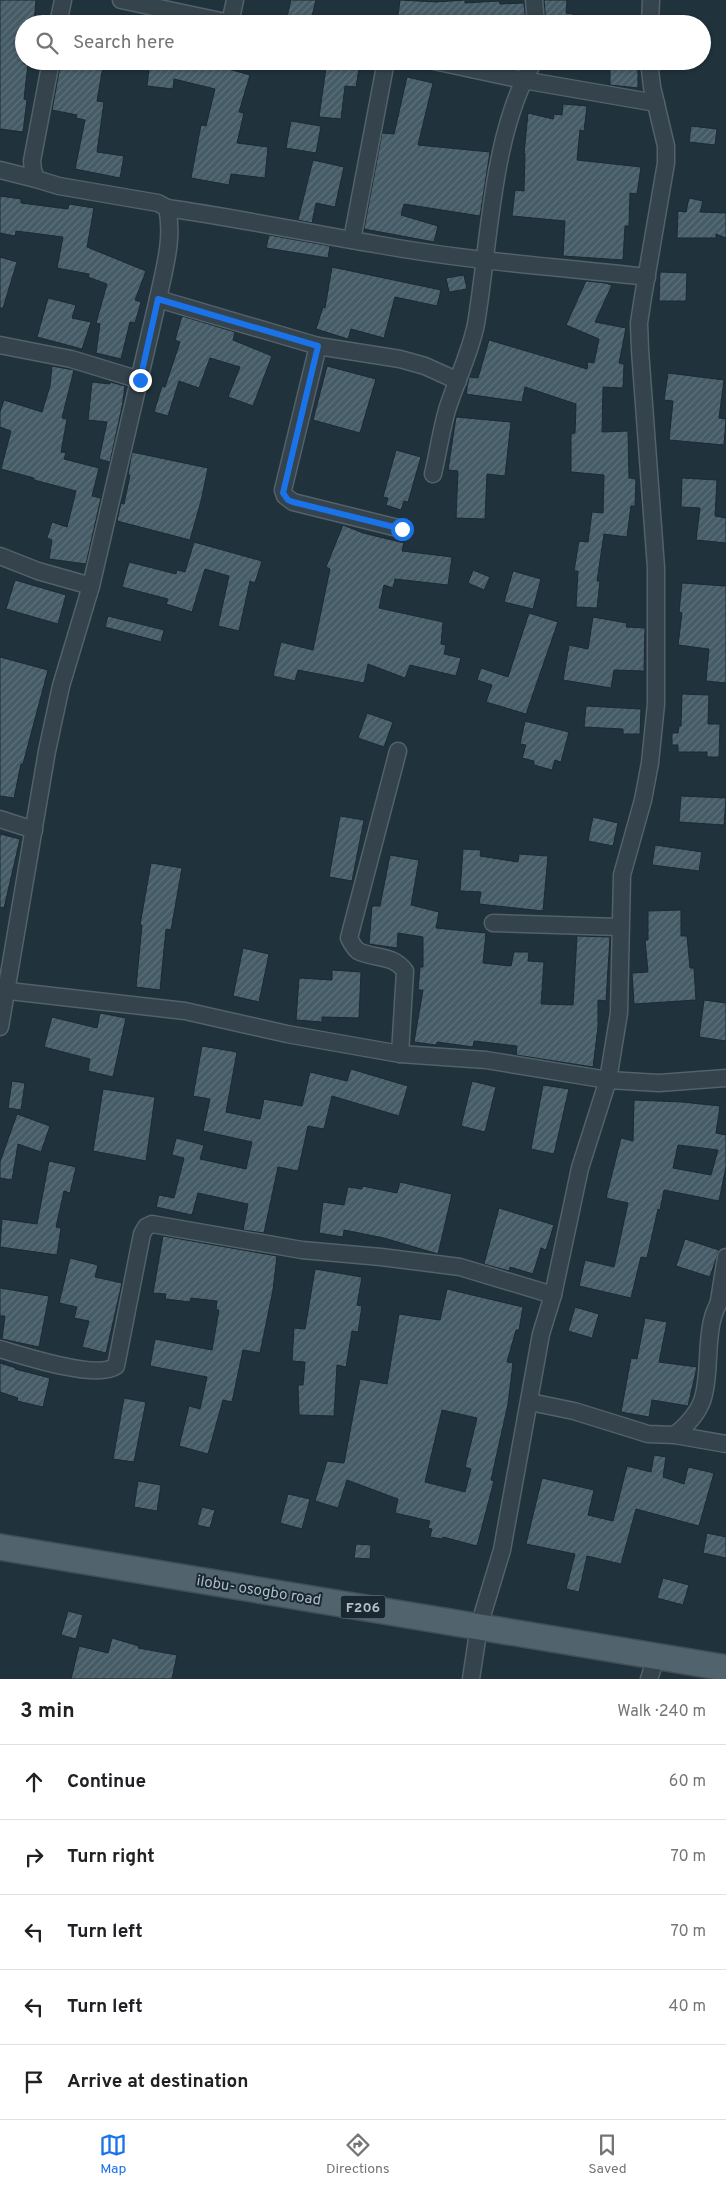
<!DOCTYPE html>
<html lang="en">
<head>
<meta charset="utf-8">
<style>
	:root { --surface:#fff; --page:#f6f6f6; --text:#202124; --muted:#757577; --line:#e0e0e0; --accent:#1a73e8 }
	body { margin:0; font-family:Overpass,sans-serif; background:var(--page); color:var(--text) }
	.stop { position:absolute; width:15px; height:15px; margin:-11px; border:4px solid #1a73e8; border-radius:50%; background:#fff }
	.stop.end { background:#1a73e8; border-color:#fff; box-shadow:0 1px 5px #0008 }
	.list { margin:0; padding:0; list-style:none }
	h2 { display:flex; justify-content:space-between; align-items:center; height:65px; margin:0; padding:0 20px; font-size:21px }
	h2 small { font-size:16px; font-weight:400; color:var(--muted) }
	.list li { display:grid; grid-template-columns:32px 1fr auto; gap:15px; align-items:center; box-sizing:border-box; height:75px; padding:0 20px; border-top:1px solid var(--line) }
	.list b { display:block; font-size:19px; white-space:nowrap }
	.list em { font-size:16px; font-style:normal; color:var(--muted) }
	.icon { flex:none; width:28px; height:28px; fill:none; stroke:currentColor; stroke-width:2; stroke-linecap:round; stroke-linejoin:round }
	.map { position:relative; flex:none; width:726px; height:1679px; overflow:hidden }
	.search { position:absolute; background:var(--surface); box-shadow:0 1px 4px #0004; left:15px; right:15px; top:15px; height:55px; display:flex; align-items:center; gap:12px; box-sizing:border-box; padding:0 18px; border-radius:28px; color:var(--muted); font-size:19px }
	.sheet { height:440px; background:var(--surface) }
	nav { display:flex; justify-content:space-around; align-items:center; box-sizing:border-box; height:70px; border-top:1px solid var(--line); background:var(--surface); font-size:14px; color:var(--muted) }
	nav a { display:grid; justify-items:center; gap:2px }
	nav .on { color:var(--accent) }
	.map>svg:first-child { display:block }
</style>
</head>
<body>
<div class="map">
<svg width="726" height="1679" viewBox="0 0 726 1679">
	<defs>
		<pattern id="building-hatch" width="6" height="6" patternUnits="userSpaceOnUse" patternTransform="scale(1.25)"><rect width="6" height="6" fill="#455b66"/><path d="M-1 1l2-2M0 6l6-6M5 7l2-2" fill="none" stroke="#5d717a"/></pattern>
	</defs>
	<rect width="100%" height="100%" fill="#20323c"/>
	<g fill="url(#building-hatch)" stroke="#1b2a33" fill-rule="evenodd">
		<path d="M0,0H36L34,23L24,22V64H28L24,99L27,100L23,132L0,129Z"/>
		<path d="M291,0H316L310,24L286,21Z"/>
		<path d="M400,0L436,2L465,0V3L499,1L500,4L524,3L526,24L397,22Z"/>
		<path d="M544,0H567L566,13L590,17L589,24H546Z"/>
		<path d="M61,61H104L97,101L104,102L97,152L124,156L120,178L75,169L85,120L76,118L77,115L52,110Z"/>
		<path d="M150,61H214V65L250,75L239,112L244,113L237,143L268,147L265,178L231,174L229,185L191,178L201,125L206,126L215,89L174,79L173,89L147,86Z"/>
		<path d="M327,61L360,62L356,87L345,86L341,119L319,117Z"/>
		<path d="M610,61H638V88L610,85Z"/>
		<path d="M407,77L433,83L418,145L490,152L480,216L404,204L401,215L438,226L434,242L364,229L382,133L394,134Z"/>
		<path d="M563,104L587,106L584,131L580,130L577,160L641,167L637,194L630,193L629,226H625L623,260L563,256L565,221L512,216L515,190L524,191L525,154H524L528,113L553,119L554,114L562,115Z"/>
		<path d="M291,121L321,126L316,153L286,148Z"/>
		<path d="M691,126L717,129L715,145L689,142Z"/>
		<path d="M313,160L344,167L335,207L316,203L312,223L298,220Z"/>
		<path d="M0,196L21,199V203L68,209L69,204L94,208L87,247L146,271L135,300L141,302L135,323L130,322L121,359L96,353L100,324L96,323L107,284L88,277L89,274L57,268L63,237L16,231L15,236L0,233Z"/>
		<path d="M689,198L703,201L700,212L726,213V238L716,234V238H677L678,211L686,212Z"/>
		<path d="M269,235L330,246L328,258L266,248Z"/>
		<path d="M0,257L17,262L3,308H0Z"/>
		<path d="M332,267L441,290L437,306L395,297L384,338L351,329L348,339L316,329L323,307L325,308Z"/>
		<path d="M660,272L687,273L686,301H659Z"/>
		<path d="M464,275L467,289L449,292L446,278Z"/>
		<path d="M586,281L605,283L612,285L595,322L626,328L619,363L624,364L623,388L603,387L602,432L628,431L629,478L636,479L635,506H631L627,537L604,534L597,581H600L597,608L576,607L578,571H574L579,541L588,542L592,512L603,513L604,475L571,472V434L575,433L576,404L525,387L522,402L466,394L469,377L478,378L489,340L587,369L588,362L594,363L599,339L566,325Z"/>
		<path d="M48,298L76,305L72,318L91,322L82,349L37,337Z"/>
		<path d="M182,316L235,332L233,340L272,356L253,406L228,397L240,367L210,358L199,388L179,381L168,416L154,412L162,386L165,387L180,342L175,340Z"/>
		<path d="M52,366L74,370L62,418L67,419L61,452L66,453L64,459L99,468L92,496L101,498L86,564L49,559L52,540L47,538L52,522L67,527L76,491L34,480V478L1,469L11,431L0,427V412L4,400L42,412L50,386Z"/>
		<path d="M327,366L376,379L360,433L313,420Z"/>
		<path d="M668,373L724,380L719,418L726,419L724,445L669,440L673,401L664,400Z"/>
		<path d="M92,382L110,384V382L125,386L122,407L110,462L99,459L107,422L88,420Z"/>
		<path d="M456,417L511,422L505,476L487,474L485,519L456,518L458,471L448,470Z"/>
		<path d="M396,450L421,457L408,502L404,501L401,510L386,505L388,498L383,497Z"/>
		<path d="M132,452L208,468L201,501L190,540L117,521L121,503L124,504L130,475H128Z"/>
		<path d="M682,478L717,480L715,516L726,518V543L696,540L700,508L681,507Z"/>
		<path d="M343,525L363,533L404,543L402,551L452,557L448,585L395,579L393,588L384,585L379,608L443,622L441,644L446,645L444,654L461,658L456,676L410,665L405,678L368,664L364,683L298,670L295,681L273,676L281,642L313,650L330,569L326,567Z"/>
		<path d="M194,542L262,561L255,583L250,581L239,631L218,626L229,576L205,569L192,612L166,604L168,599L122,587L129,562L176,574L177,570L185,572Z"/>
		<path d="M473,570L490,577L484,590L468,583Z"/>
		<path d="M513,571L541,579L533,609L504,602Z"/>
		<path d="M15,580L66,595L58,624L6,609Z"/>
		<path d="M682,583L726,586V683L706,681L709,649L678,645L682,613L679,612Z"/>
		<path d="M529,613L558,622L526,714L486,702L492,685L477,680L481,668L508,677Z"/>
		<path d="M108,616L164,630L161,642L105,627Z"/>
		<path d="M593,617L627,623L626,627L645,628L644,671L614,670L611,688L563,680L569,645L588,649Z"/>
		<path d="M0,657L48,670L23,764H21L14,798L0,796Z"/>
		<path d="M682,694L709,695L708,724H720L719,757H707V752H678V745H672V733H678L679,726H681Z"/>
		<path d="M586,706L641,709L640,734H623V729L584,727Z"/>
		<path d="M367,713L393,722L384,747L358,738Z"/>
		<path d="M525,721L569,732L561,762L555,760L552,770L534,765V761L522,758L526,745L520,744Z"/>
		<path d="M681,796L726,798L724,825L679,822Z"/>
		<path d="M340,816L364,820L352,881L329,877Z"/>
		<path d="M593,817L618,823L613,846L588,841Z"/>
		<path d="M0,834L20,839L4,908L0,907Z"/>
		<path d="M655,845L702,852L699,871L652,865Z"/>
		<path d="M463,849L481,850L480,856L518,862L519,854L548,856L543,911L479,904L481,892L460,891Z"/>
		<path d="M390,855L419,860L411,905L439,912L436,928L486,933L483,963L511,966L514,952H529L528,961L544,962L541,1004L573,1005L577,936L610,937L606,1001L598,1000V1027L593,1067L516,1055L517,1046L474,1041L473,1047L437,1042L436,1045L414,1042L423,990H418L420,967H423V937L398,933L397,948L369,944L372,906H380Z"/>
		<path d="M151,863L182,868L171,930L166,929L160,990L136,987L142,925H140Z"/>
		<path d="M681,910V936H687L690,968H694L696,1000L634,1004L632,973L648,972L645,940H648V911Z"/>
		<path d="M243,948L269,954L259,1002L233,996Z"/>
		<path d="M332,970L361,972L359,1018L322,1017V1022L296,1020L299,978L332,980Z"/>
		<path d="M704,1000L726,1003V1041L699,1037Z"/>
		<path d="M100,1013L126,1018L113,1077L88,1071L90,1059L44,1047L52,1017L97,1028Z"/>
		<path d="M202,1046L237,1052L226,1112L260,1119L264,1099L302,1106L310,1072L347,1081L351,1069L408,1086L399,1116L332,1096L324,1129L308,1126L298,1171L278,1167L264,1233L243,1230L248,1204L198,1193L192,1215L156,1207L159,1195L174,1198L184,1158L172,1155L176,1138L204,1145L200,1159L246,1169L252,1142L203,1131L210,1099L193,1096Z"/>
		<path d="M12,1081L25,1083L21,1110L8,1108Z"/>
		<path d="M472,1081L496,1087L485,1132L461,1126Z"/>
		<path d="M543,1085L569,1089L554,1154L531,1149Z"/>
		<path d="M103,1089L155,1097L146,1161L93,1151Z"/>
		<path d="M634,1100L682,1102L720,1106L716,1133L726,1135V1167L719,1201L664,1190L660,1210L658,1209L647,1258L641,1257L631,1298L579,1286L585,1260L614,1267L628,1203L606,1198L621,1138L633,1141ZM678,1145L718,1150L711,1175L673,1168Z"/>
		<path d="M17,1114L50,1126L41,1152L18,1144L12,1180L0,1178V1162Z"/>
		<path d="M49,1161L76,1167L70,1193L64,1191L56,1227L61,1228L57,1255L0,1247L2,1219L37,1224Z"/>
		<path d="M400,1182L452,1194L438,1254L384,1238L344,1230L343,1237L319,1233L323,1202L344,1205L348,1187L362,1189V1186L397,1193Z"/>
		<path d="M499,1208L554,1225L546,1250L541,1248L533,1274L510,1267L509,1271L484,1264Z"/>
		<path d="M163,1236L277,1256L273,1290L260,1353L243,1350L232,1402L223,1400L208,1454L179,1446L189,1406L200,1409L207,1377L150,1366L155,1339L212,1350L219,1310H216L217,1301L191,1298L190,1302L165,1299L166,1294L153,1293Z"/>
		<path d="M685,1239L719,1250L710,1277L676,1266Z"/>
		<path d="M70,1258L98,1265L95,1277L122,1283L106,1353L82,1347L89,1321L74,1318L77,1307L59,1303Z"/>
		<path d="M315,1269L362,1277L357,1305L362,1306L358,1332L352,1331L346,1367L337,1365L334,1416L299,1415L298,1385H303L305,1362L292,1361L294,1328L305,1329Z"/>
		<path d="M0,1288L49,1296L39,1347L2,1339L5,1316H0Z"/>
		<path d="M447,1289L523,1307L519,1330H516L507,1362L513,1363L508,1404L491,1480L494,1481L477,1546L443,1537L442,1539L430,1537L432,1529L428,1528L430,1521L395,1513L398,1499L347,1480L338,1508L315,1501L327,1461L344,1463L360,1379L387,1384L399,1314L440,1320ZM442,1410L477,1418L465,1467L471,1469L465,1492L425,1482Z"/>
		<path d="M575,1307L599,1314L592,1338L568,1331Z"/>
		<path d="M645,1318L667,1322L659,1362L697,1367L688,1406L652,1400L649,1417L621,1412L631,1358L637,1359Z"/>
		<path d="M0,1363L16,1368L15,1369L50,1378L43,1407L17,1401L18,1398L0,1392Z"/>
		<path d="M124,1398L146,1402L134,1462L113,1459Z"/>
		<path d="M654,1455L666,1457L663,1477L684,1484L688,1467L714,1473L699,1526L636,1509L621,1564L587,1556L579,1592L566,1589L575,1554L526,1544L542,1478L594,1490L588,1515L613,1521L627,1466L651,1472Z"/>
		<path d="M138,1481L161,1485L157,1511L134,1507Z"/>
		<path d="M288,1494L310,1499L302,1529L280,1523Z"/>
		<path d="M202,1507L215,1510L210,1528L197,1525Z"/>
		<path d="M707,1533L726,1537V1558L703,1553Z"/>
		<path d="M356,1544L371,1545L370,1559L354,1558Z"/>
		<path d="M663,1578L689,1585L683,1605L657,1598Z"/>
		<path d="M68,1611L83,1615L76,1639L61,1635Z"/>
		<path d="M112,1638L139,1646L138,1648L177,1655L172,1679H71L79,1646L108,1653Z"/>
	</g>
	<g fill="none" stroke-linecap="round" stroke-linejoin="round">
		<defs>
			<g id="minor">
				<path d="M121,0L230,23L235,0"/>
				<path d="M534,0L536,24"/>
				<path d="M58,24L63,0"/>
				<path d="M650,24L651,0"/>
				<path d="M434,61L523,80L656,103"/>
				<path d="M0,170L36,179"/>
				<path d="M167,208C238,218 308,233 380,245C468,261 558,267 647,277"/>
				<path d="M352,240L386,61"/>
				<path d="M158,299L318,346L283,490L285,496L293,502L402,529"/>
				<path d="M0,345L71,359L140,380"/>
				<path d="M318,346L400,359L425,366L458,381"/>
				<path d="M433,474C438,453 441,431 447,410C456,381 470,354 476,324C490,241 491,134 534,61"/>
				<path d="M0,556L38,571L91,586"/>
				<path d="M398,751L349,938C351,942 354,948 358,951C374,959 393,954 405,971L400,1054"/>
				<path d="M0,819L34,830"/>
				<path d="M493,923L619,927"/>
				<path d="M0,990L185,1011L287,1034L400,1054L486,1060L608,1080L659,1083L726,1078"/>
				<path d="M0,1027L47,751L61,686L91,586L158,299C164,270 174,237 167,208L158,203L59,186L36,179L33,170L32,161L51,61"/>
				<path d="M719,1301L726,1257"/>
				<path d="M0,1349C23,1356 98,1380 116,1366L142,1234L146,1227L152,1224L302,1250L381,1257L460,1267L553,1295"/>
				<path d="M530,1402L574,1411L648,1434L675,1435C687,1425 701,1410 704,1394C712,1363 702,1318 726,1293"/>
				<path d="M675,1435L726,1444"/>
				<path d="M471,1679L479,1626L502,1550L541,1334L553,1295L580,1168L608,1080L619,1013L622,875L643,800L650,763L656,704V568L640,350L639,323L643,297L666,163V146L652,87L649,61"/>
				<path d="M649,1679L657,1655"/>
			</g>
			<path id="primary" d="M0,1547L726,1668"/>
		</defs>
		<use href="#minor" stroke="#52616a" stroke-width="19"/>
		<use href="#primary" stroke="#404f58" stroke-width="28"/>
		<use href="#minor" stroke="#34434c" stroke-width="16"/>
		<use href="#primary" stroke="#51636d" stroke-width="25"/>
	</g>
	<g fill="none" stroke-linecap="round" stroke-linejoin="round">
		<path stroke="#1a73e8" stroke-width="6" d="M140,380L158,299L318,346L283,493L288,500L293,502L402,529"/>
	</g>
	<g text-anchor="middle" stroke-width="4" stroke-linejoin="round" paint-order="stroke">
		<rect fill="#192831" stroke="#82919b" stroke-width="1" x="340.5" y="1595.5" width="45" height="23" rx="4"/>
		<g font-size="14" font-weight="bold" fill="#afbec8">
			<text x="363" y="1612">F206</text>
		</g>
		<g font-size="15" fill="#afbec8" stroke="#192831">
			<text transform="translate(259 1590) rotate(9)" y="5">ilobu- osogbo road</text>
		</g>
	</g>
</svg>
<div class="stop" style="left:402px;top:529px"></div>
<div class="stop end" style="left:140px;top:380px"></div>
<div class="search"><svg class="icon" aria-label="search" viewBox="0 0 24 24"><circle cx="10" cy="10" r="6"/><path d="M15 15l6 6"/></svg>Search here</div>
</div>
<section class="sheet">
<h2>3 min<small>Walk · 240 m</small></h2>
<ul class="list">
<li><svg class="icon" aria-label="ahead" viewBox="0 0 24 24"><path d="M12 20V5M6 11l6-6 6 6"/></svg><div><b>Continue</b></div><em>60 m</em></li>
<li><svg class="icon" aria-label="right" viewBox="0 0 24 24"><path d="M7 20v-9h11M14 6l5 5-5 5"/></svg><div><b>Turn right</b></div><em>70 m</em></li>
<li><svg class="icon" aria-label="left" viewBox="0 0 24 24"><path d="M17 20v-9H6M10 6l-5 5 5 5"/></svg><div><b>Turn left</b></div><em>70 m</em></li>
<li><svg class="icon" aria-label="left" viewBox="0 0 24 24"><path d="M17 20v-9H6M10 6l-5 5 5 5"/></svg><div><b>Turn left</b></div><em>40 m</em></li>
<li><svg class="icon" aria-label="arrive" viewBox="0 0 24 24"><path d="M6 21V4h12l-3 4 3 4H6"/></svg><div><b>Arrive at destination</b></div></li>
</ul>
</section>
<nav>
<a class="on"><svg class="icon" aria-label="map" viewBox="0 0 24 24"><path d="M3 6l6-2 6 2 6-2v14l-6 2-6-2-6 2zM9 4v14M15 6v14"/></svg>Map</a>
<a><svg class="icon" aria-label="directions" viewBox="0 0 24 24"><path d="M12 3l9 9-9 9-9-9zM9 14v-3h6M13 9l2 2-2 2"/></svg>Directions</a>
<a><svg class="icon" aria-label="saved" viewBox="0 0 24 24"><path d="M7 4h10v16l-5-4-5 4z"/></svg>Saved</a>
</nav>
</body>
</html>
